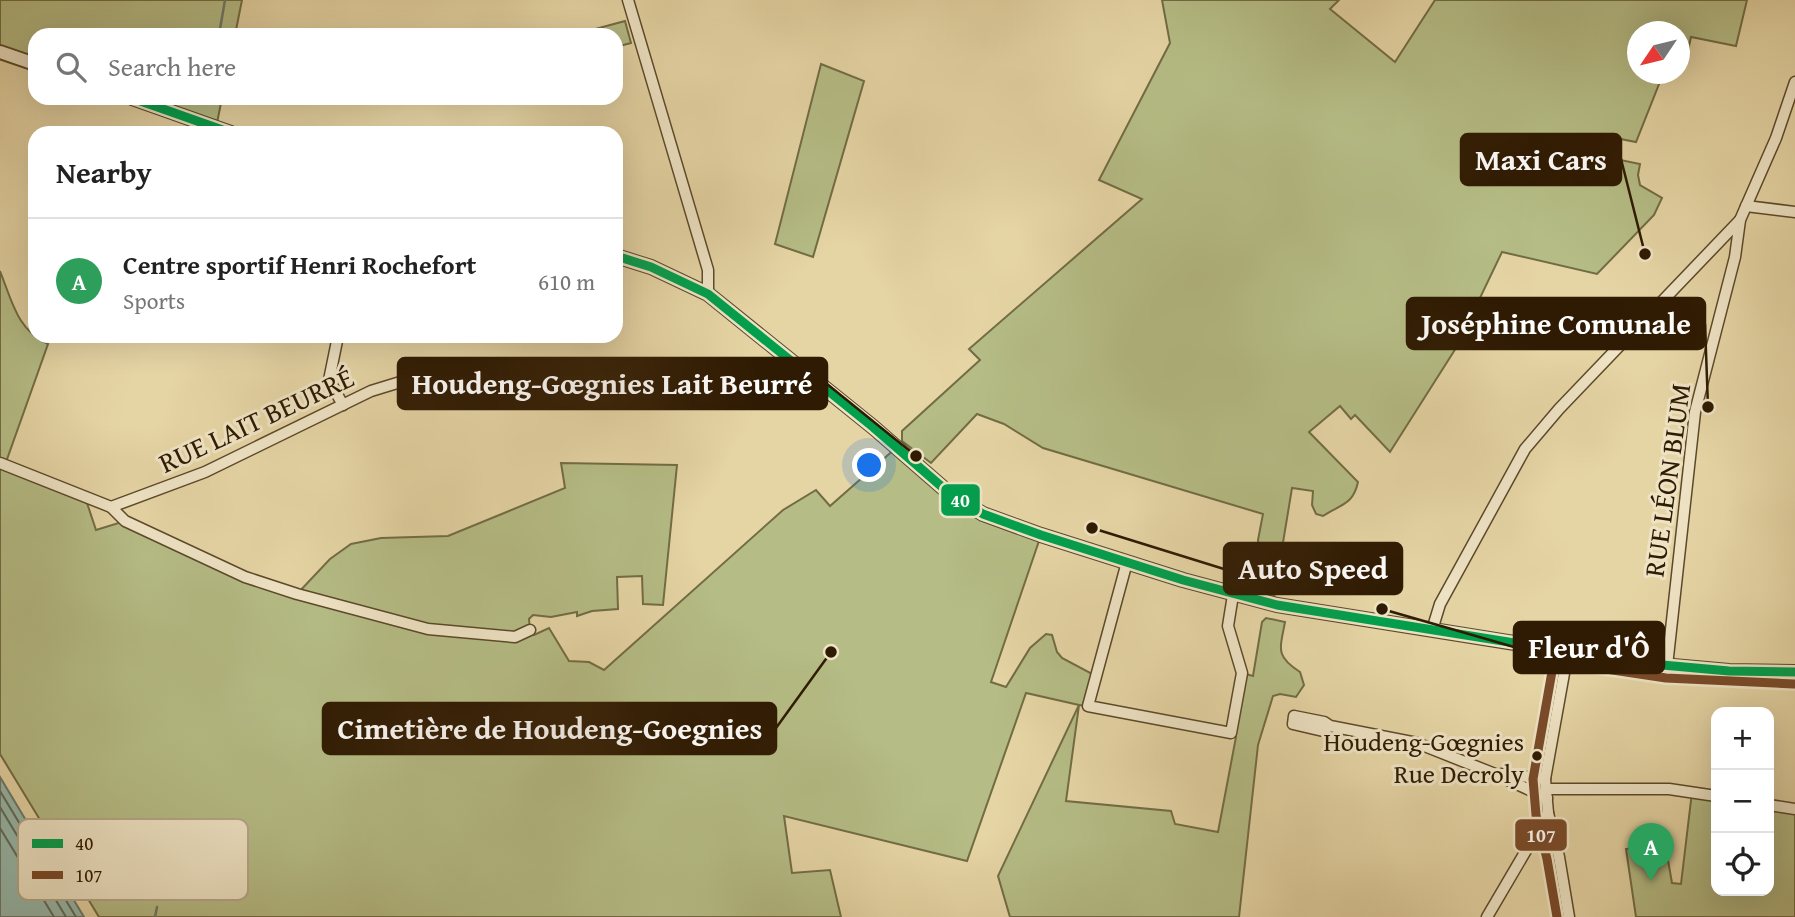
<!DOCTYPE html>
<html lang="en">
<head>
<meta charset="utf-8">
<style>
	:root { --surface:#fff; --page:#f6f6f6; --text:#222; --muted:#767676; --line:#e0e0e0; --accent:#0b8043 }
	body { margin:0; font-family:"Gentium Book Plus",serif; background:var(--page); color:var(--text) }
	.controls { position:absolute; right:21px; bottom:21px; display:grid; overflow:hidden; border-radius:14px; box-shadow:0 7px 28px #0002 }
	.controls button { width:63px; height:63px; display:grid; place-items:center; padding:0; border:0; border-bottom:2px solid var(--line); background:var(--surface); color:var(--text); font:35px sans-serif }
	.compass { position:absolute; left:1627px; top:21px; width:63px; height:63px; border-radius:50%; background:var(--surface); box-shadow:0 7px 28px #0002; rotate:235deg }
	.you { position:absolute; left:870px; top:466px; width:24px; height:24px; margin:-18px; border:5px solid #fff; border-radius:50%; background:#1a73e8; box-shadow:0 0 0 10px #1a73e833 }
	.badge { display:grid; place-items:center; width:46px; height:46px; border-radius:50%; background:var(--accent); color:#fff; font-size:23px; font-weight:700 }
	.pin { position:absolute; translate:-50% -58px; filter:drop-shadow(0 2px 4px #0008) }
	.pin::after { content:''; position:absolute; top:37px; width:24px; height:21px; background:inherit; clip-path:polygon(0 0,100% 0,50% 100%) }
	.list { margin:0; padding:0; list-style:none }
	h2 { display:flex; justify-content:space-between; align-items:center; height:91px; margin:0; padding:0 28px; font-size:30px }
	h2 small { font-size:23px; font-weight:400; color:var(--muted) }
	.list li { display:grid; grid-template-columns:46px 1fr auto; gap:21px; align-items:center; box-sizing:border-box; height:126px; padding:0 28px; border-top:2px solid var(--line) }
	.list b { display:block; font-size:26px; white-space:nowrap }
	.list p { margin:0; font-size:23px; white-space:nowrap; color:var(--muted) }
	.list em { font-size:23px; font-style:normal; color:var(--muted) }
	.icon { flex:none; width:38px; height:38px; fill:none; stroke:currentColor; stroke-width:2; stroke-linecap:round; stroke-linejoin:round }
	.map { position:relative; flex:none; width:1795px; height:917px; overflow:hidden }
	.search { position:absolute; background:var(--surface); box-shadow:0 7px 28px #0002; left:28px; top:28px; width:595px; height:77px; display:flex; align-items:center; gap:18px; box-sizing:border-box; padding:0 24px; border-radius:21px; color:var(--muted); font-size:26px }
	.panel { position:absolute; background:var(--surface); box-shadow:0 7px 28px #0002; left:28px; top:126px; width:595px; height:217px; border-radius:21px }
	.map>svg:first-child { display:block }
</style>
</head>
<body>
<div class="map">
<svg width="1795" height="917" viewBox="0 0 1795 917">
	<rect width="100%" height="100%" fill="#e5d4a4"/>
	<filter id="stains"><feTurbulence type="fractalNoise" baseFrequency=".00286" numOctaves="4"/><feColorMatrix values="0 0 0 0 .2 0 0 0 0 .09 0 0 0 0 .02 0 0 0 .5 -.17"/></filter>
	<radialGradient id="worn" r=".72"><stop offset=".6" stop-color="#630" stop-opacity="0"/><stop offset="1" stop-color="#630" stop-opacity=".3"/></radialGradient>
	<g fill="#b5bc85" stroke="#726c44" stroke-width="2">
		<path d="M0,0H242L235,35H35V64L0,57Z"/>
		<path d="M1162,0H1339L1330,9L1395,62L1435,0H1747L1736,46L1691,37L1687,56L1681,54L1680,58V32H1638V74H1663L1636,142L1600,135L1596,155L1640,164L1638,175L1640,185L1662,198L1654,215L1597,274L1502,252L1456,348L1390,452L1355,415L1351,419L1340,406L1309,432L1358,482C1353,505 1341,504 1323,516L1316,514L1312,505L1313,491L1292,488L1274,597L1254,592L1261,560L1258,540L1263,514L1043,448L1004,424L977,414L931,463L902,441V431L980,360L969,349L1142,199L1099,180L1170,43Z"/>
		<path d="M625,21L631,43L616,47V35H573Z"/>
		<path d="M821,64L864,81L813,257L775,244Z"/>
		<path d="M132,98H222L216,128Z"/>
		<path d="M0,271C12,301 17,330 48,344L5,465L85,497L96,530L125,521L297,594L330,559L351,544L381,538L448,536L565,488L561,463L677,465L663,605L643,604L642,576L617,577L618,609L592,611L577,616V612L551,617L533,615L529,619L530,630L534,635L549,628L569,661L589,662L604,670L783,510L816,490L830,506L897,447L949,493L1041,535L991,682L1006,687L1030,648L1046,634L1052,635L1057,652L1062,658L1096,676L1088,706L1079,705L1066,801L1171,811L1175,824L1218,832L1236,737L1231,733L1242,673L1253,676L1262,622L1266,618L1285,622C1280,649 1275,656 1300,672L1304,685L1296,697L1280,694L1273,696L1258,745L1239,917H1010L998,876L1079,705L1026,693L967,861L784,816L792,873L830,870L841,917H99L0,754Z"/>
		<path d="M1692,792L1716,796V891H1769V805L1795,809V917H1636L1626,849L1665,843L1672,883L1681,884Z"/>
	</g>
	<path fill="#96b8ab" stroke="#6d7968" stroke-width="2" d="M0,777L84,917H0Z"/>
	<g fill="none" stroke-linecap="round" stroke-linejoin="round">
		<g stroke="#626a57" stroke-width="2">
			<path d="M0,791L76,917"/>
			<path d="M0,807L66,917"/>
			<path d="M0,828L54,917"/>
		</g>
		<g stroke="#6d7968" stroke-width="2.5">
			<path d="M219,35L225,0"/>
			<path d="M155,917L157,907"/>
		</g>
		<defs>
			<g id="minor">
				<path d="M628,0L708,270V294"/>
				<path d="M1746,206L1795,212"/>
				<path d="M338,336L329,380L343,405"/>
				<path d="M0,463L111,507L205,472L371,391L420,376L603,380L834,395"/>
				<path d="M111,507L125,521L245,577L297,594L428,629L515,637L530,630"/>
				<path d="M1127,562L1088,706L1231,733L1242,673L1228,626L1233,595"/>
				<path d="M1432,630L1440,604L1525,449L1559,409L1740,220"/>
				<path d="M1568,651L1545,779L1548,813L1559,857L1569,917"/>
				<path d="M1667,666L1695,412L1735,257L1740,220L1776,138L1795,82"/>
				<path d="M1330,726L1323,731L1293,724L1294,716L1324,722L1330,726L1417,743L1495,774L1547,798"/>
				<path d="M1502,774L1545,779"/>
				<path d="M1546,789H1669L1716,796"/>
				<path d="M1769,805L1795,809"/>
				<path d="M1487,917L1548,813"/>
			</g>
			<g id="tertiary">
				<path d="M0,52L35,64"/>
				<path d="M132,98L231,133"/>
				<path d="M616,256L651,267L708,294L873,427L949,493L983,514L1041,535L1183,580L1277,605L1640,663L1729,671L1795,672"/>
			</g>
		</defs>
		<use href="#minor" stroke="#5c492b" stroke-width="13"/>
		<use href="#tertiary" stroke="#5c492b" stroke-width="16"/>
		<use href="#minor" stroke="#eee3c4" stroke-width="10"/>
		<use href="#tertiary" stroke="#eee3c4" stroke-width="12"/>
		<defs>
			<g id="bus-1">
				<path d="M132,98L231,133"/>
				<path d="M616,256L651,267L708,294L873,427L949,493L983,514L1041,535L1183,580L1277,605L1640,663L1729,671L1795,672"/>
			</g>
			<g id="bus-2">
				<path d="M1556,649L1533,779L1536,815L1547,859L1557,917"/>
				<path d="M1566,663L1666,678L1794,684"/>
			</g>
		</defs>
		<use href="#bus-1" stroke="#eee3c4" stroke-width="14"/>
		<use href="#bus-2" stroke="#eee3c4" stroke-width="14"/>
		<use href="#bus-1" stroke="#029f4d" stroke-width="9"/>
		<use href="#bus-2" stroke="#7a4b2a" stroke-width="9"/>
	</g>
	<circle fill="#2f1b03" stroke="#eee3c4" stroke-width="2.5" cx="1537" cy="756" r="6"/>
	<g text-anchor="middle" stroke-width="6" stroke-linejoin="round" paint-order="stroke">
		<g font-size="26" fill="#2f1b03" stroke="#eee3c4" text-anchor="end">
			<text x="1524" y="751">Houdeng-Gœgnies<tspan x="1524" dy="32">Rue Decroly</tspan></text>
		</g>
		<g font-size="28" fill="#2f1b03" stroke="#eee3c4">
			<text transform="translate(256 420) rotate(-25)" y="10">RUE LAIT BEURRÉ</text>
			<text transform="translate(1667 480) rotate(-82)" y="10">RUE LÉON BLUM</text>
		</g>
	</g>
	<rect x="18" y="819" width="230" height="81" rx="10" fill="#eee3c4" stroke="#b5a78a" stroke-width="2"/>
	<rect x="32" y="839" width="31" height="9" fill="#029f4d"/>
	<rect x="32" y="871" width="31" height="8" fill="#7a4b2a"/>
	<g font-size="19" fill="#2f1b03">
		<text x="75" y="850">40</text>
		<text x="75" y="882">107</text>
	</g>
	<path fill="none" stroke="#2f1b03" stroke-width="2.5" d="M1645 254L1621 159M1708 407L1705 324M916 456L827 384M1092 528L1224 569M1382 609L1514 647M831 652L776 728"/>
	<g fill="#2f1b03" stroke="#eee3c4" stroke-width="2.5">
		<circle cx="1645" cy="254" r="7"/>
		<circle cx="1708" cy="407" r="7"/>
		<circle cx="916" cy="456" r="7"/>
		<circle cx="1092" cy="528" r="7"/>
		<circle cx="1382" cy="609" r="7"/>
		<circle cx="831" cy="652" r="7"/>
	</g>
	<g fill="#2f1b03" stroke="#2f1b03" stroke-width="2.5">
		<rect x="1461" y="134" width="160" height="51" rx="7"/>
		<rect x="1407" y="298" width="298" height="51" rx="7"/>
		<rect x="398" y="358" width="429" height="51" rx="7"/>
		<rect x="1224" y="543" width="178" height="51" rx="7"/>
		<rect x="1514" y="622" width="150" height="51" rx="7"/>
		<rect x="323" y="703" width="453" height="51" rx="7"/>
	</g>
	<g font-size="30" text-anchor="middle" font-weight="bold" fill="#fff">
		<text x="1541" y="170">Maxi Cars</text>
		<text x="1556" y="334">Joséphine Comunale</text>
		<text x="612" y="394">Houdeng-Gœgnies Lait Beurré</text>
		<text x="1313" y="579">Auto Speed</text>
		<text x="1589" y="658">Fleur d'Ô</text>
		<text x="550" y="739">Cimetière de Houdeng-Goegnies</text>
	</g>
	<g stroke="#eee3c4" stroke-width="2.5">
		<rect x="940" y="483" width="41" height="34" rx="7" fill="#029f4d"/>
		<rect x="1514" y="818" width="54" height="34" rx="7" fill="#7a4b2a"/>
	</g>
	<g font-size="19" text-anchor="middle" font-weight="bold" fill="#fff">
		<text x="960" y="507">40</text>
		<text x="1541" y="842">107</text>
	</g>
	<rect width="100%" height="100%" filter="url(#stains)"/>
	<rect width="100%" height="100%" fill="url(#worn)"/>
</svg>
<div class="controls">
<button>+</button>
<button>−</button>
<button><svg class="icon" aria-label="locate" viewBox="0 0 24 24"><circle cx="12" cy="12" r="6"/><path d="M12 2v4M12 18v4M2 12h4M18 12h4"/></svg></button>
</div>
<svg class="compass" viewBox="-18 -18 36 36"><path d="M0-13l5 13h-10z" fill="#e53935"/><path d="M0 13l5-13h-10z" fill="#767676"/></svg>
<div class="you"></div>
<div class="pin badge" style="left:1651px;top:881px;background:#2e9e5b">A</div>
<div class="search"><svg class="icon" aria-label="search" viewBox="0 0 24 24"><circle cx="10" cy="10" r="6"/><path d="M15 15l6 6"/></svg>Search here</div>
<section class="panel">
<h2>Nearby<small></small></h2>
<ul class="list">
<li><span class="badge" style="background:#2e9e5b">A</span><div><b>Centre sportif Henri Rochefort</b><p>Sports</p></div><em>610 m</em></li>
</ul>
</section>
</div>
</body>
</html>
